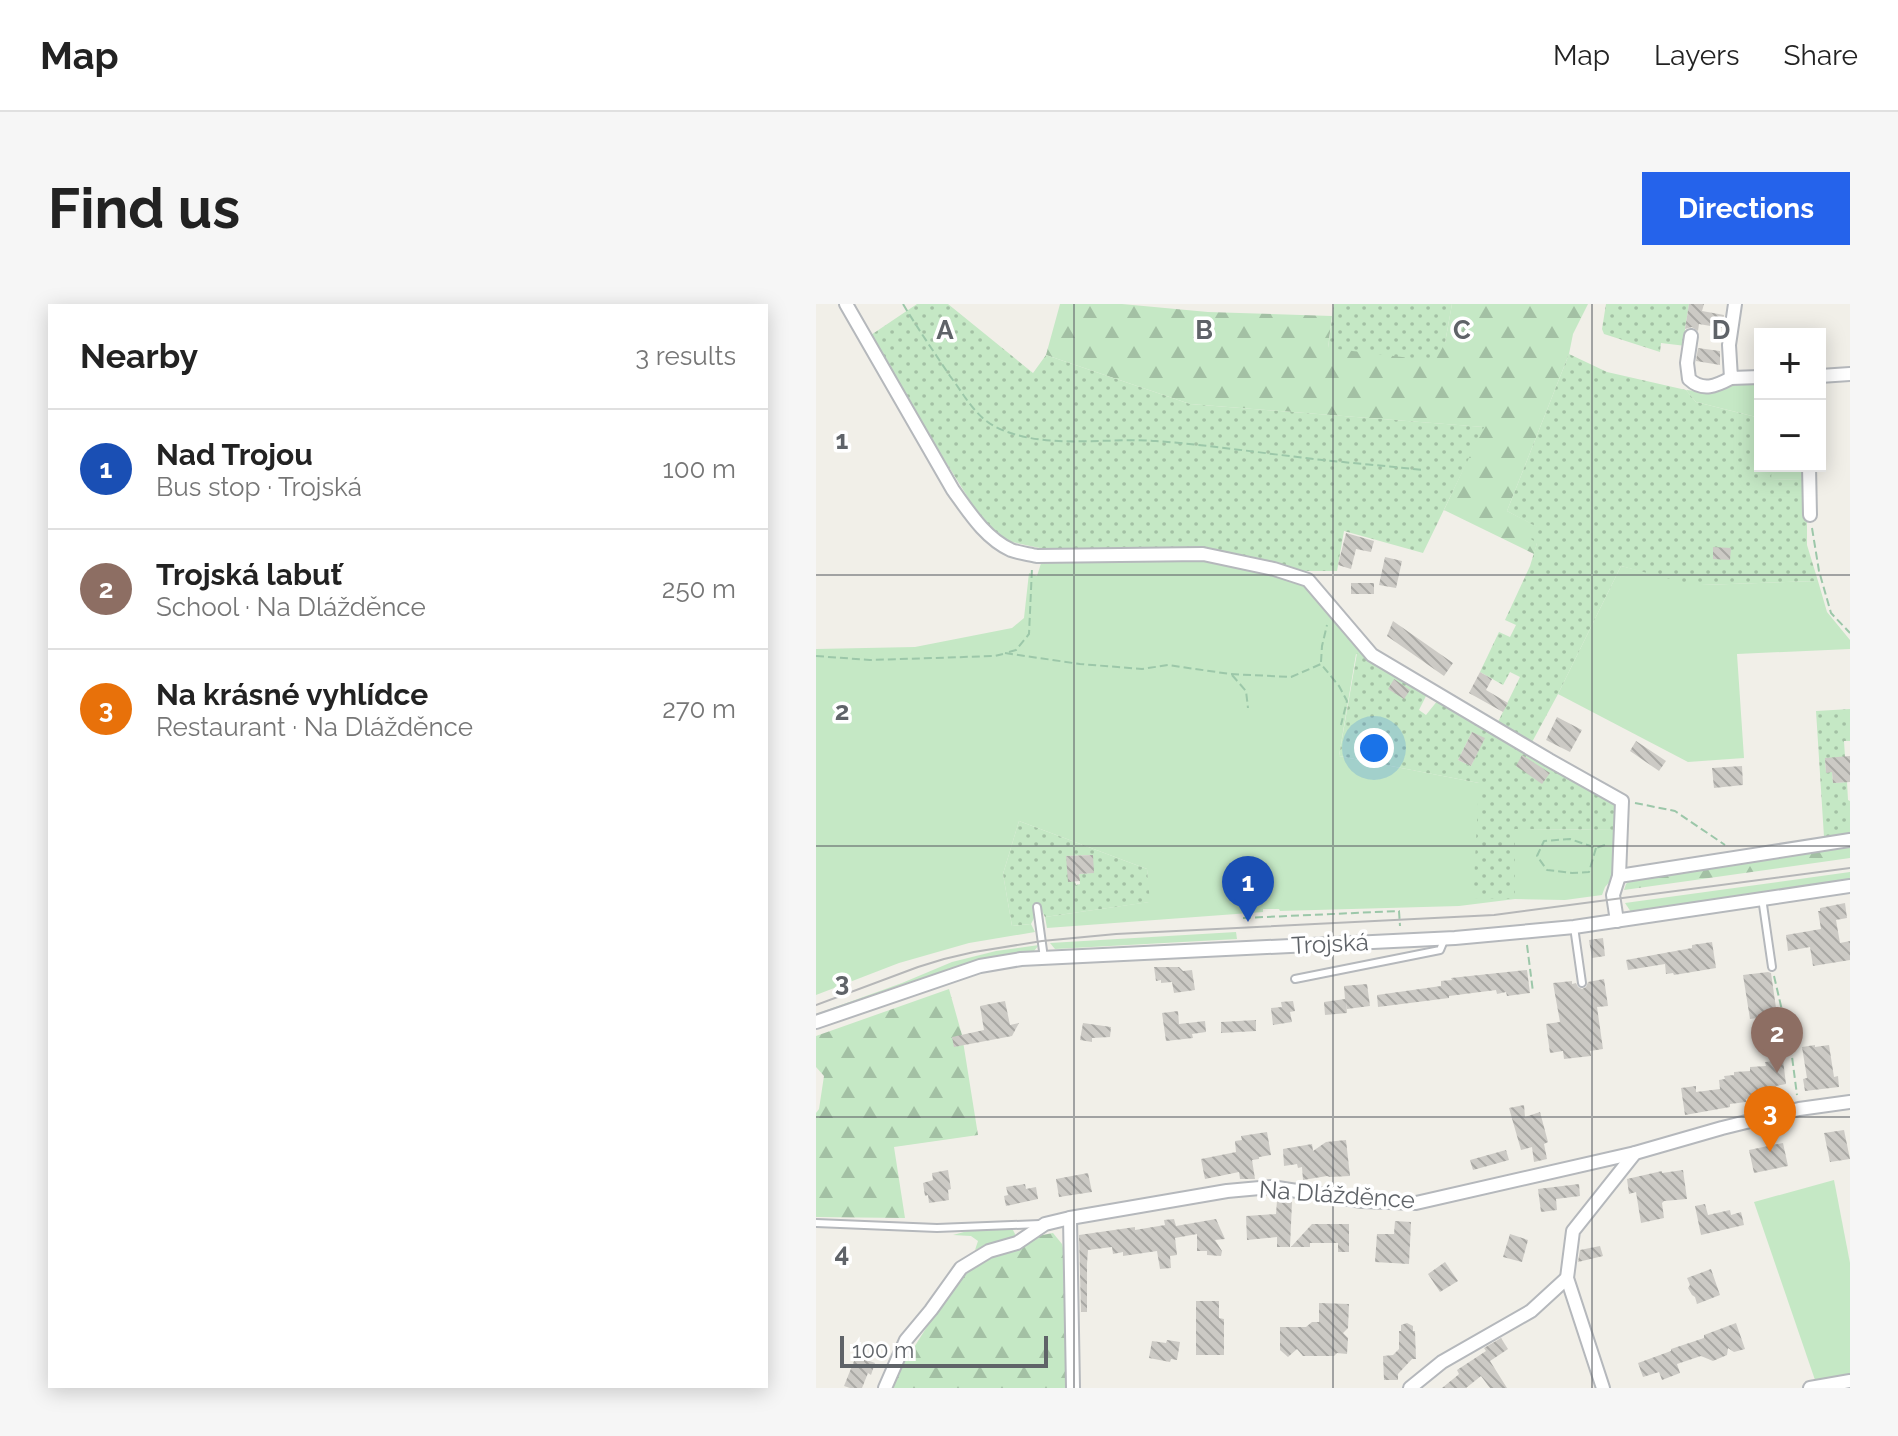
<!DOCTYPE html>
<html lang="en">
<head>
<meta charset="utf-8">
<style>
	:root { --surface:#fff; --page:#f6f6f6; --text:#222; --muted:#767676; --line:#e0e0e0; --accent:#2563eb }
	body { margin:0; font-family:Raleway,sans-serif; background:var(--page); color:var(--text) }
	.controls { position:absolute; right:24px; top:24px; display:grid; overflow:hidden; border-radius:0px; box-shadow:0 4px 20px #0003 }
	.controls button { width:72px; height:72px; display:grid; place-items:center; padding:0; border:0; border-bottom:2px solid var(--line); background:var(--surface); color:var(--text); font:40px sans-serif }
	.scale { position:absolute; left:24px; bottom:20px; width:208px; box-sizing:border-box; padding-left:8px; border:4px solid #5f6368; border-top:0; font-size:22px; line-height:28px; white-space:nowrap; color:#5f6368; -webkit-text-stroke:6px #fff; paint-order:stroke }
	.you { position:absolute; left:558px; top:444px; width:28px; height:28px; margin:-20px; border:6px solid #fff; border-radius:50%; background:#1a73e8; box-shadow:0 0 0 12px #1a73e833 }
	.badge { display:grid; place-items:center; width:52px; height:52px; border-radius:50%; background:var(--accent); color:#fff; font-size:26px; font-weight:700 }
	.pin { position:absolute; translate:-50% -66px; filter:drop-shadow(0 2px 4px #0008) }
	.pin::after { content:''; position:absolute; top:42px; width:28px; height:24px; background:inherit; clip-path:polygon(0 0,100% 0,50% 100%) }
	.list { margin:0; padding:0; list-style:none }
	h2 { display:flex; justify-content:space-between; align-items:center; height:104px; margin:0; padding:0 32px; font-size:34px }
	h2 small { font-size:26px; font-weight:400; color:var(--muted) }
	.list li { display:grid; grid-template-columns:52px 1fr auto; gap:24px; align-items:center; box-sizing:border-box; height:120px; padding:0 32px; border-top:2px solid var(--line) }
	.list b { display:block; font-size:30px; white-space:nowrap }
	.list p { margin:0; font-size:26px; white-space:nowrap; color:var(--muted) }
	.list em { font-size:26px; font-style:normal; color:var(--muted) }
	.map { position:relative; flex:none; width:1034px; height:1084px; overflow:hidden; border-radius:0px }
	header { display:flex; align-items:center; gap:48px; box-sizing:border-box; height:112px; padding:0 40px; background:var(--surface); border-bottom:2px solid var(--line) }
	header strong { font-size:38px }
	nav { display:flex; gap:44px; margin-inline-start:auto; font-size:28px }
	.intro { display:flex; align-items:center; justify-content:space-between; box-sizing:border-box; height:192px; padding:0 48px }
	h1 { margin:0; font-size:56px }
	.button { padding:20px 36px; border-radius:0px; background:var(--accent); color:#fff; font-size:28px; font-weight:700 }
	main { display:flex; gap:48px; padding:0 48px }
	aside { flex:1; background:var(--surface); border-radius:0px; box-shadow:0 4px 20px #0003 }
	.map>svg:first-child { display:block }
</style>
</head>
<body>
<header>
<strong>Map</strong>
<nav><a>Map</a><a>Layers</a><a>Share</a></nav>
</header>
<div class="intro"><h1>Find us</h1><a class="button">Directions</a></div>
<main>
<aside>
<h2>Nearby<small>3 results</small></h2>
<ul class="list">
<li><span class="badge" style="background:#1a4fb4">1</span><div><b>Nad Trojou</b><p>Bus stop · Trojská</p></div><em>100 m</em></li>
<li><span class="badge" style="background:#8d6e63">2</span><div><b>Trojská labuť</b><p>School · Na Dlážděnce</p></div><em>250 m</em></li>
<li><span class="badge" style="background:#e8710a">3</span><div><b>Na krásné vyhlídce</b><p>Restaurant · Na Dlážděnce</p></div><em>270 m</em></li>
</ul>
</aside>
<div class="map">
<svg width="1034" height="1084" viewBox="0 0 1034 1084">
	<defs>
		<pattern id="forest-firs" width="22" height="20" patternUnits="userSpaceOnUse" patternTransform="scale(2)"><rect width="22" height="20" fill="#c5e8c5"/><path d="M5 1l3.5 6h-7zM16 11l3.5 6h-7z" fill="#a3c0a4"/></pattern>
		<pattern id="garden-dots" width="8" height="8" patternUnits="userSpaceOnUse" patternTransform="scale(2)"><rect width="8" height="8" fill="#c5e8c5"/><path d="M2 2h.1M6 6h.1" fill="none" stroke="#a3c0a4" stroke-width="1.8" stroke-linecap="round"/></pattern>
		<pattern id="building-back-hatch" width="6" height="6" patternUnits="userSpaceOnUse" patternTransform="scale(2)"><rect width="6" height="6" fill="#cccac5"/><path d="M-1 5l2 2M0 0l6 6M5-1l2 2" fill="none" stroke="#a9a8a4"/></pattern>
	</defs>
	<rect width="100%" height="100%" fill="#f1efe8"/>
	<g fill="#c5e8c5">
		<path d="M920,81H944V114L880,98L870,86L893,88Z"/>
		<path d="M956,162H986V176L954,175Z"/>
		<path d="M387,254L427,263L487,281L559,358L540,350L523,452L663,479L699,595V525L800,526L798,573L789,583L786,591L749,596L699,595L643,602L464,607L463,605H447V608L231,624L229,613L333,598L331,565L203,517L187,570L196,622L215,620L219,628L153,639L83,659L0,691V345L99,343L196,324L208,314L213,269L221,272L226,256Z"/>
		<path d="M805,262L884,281L1002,277L1011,308L1034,336V345L921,350L928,454L872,458L742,390Z"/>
		<path d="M1034,568V575L815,608L809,599Z"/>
		<path d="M420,628L421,635L239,645L234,639Z"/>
		<path d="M223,641L218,647C143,658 71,686 0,712V710L86,679L136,658L180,647Z"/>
		<path d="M1018,876L1034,959V1071L999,1076L938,898Z"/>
		<path d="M155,926H197L199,930V933C185,938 172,939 159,946L162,937L155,932L137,931Z"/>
	</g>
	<g fill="url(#forest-firs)">
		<path d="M244,0H306L392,8L516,12L512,44L629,39L636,0H772L757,30L753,50L691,207L722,223L721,239L718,250L628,206L667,123L374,100L230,51Z"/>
		<path d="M1034,541V554L808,586L810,580L814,576Z"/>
		<path d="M133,685L146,731L162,831L78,843L89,914L0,913V809L3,805L8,772L0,763V732Z"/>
		<path d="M237,929L246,940L249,952L250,1084H77L82,1069L117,1013L149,966L211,934Z"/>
	</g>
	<g fill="url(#garden-dots)" fill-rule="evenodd">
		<path d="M101,0H132L217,69L230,51L374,100L668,123L607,249L528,227L521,267H478L386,244L233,246L191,237L166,216L52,33Z"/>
		<path d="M518,0H636L629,39L619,57L512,44Z"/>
		<path d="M790,0H873L869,25L870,42L845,39L844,48L788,30L786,25Z"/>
		<path d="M753,50L791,68L870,86L880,98L944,114V162H956L955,175L991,176V241L1002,277L885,281L884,283L805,262L742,390L715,440L681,420L704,373L694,368L687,381L664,368L683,328L694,333L700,321L689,316L714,262L721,239L715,235L721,223L691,207Z"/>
		<path d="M541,349L559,358L611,390L603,406L610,411L622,396L801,498V526L699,525V595L657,594L663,479L523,452ZM656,428L668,435L655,462L642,456Z"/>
		<path d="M1034,405V437H1028L1029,453L1009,455L1010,468H1016L1017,479L1031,478L1032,496L1034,497V530L1008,533L1000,407Z"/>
		<path d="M203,517L331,565L334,598L229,613L223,601L218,600V614L215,620L196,622L187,570ZM276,551V569L263,570L264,580L260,581L250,552Z"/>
	</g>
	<g fill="url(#building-back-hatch)">
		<path d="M873,0H888L886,7L908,11L906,24L883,20L882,27L876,23L869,25Z"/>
		<path d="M882,44L904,47V61L880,57Z"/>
		<path d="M530,229L558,237L555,248L540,245L535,265L522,261Z"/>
		<path d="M897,243L915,244L914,256L897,255Z"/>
		<path d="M569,253L586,257L580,284L563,281Z"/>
		<rect x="535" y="279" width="23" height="11"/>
		<path d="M577,317L637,359L628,372L571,332Z"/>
		<path d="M664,368L676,375L670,386L692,399L687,408L653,389Z"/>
		<path d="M578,375L594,386L588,395L572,385Z"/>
		<path d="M741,413L766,426L754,448L730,436Z"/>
		<path d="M656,428L669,434L655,462L642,456Z"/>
		<path d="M820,437L850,457L843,467L814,447Z"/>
		<path d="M706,451L734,469L726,480L700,462Z"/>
		<path d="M1034,452V478L1017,479L1016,468L1010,469L1009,454Z"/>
		<path d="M926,462L927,481L898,484L896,464Z"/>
		<path d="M277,551L278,569L263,570L264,577L252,578L250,552Z"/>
		<path d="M1029,599L1031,614L1020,616L1024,639L1034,637V656L997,662L994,643L972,647L970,631L1005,625L1002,607H1004V604Z"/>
		<path d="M787,634L789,652L776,654L773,636Z"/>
		<path d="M896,638L900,664L858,671L857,669L850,670L849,660L812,666L810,656L876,644V641Z"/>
		<path d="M338,663H363L367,667L376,666L379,686L358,689L356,678L345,679V676L340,677Z"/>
		<path d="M711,666L714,689L691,692L690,688L681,690L680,686L633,692V694L562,703L561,691L625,682V677L636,676L635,674Z"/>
		<path d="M952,668L955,669L961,711L934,715L927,671Z"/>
		<path d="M788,675L792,702L781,703L787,745L774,747L775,752L748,755L747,747L734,749L730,720L744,718L737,679L756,677V680L760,679L762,683L766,685L770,683L772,678Z"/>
		<path d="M551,680L554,702L531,705L530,697L531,709L509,711L508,698L529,695L528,682Z"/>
		<path d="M189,697L194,721L203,719L196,732L138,743L136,733L168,726L164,702Z"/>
		<path d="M477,697L479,707L474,708L476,718L457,721L455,704L466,703L465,698Z"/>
		<path d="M362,707L363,720L389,717L390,728L376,730L377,734L350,737L346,709Z"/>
		<path d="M440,716V727L405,729V718Z"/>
		<path d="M267,719L295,723L294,733L276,734V738L264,736Z"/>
		<path d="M999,741V743L1013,741L1018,773L1022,772L1023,783L989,787L987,775L991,774L986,743Z"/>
		<path d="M967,756L970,780L960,782L962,788L930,795V798L914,800V803L869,811L865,784L880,782V788L904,785L903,776L909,775L908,772L918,771V768L934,767V763L950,762L949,758Z"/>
		<path d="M708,801L709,813L724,808L732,838L728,840L731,855L718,858L716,843L705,846L693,804Z"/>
		<path d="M1028,826L1034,855L1014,858L1008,829Z"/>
		<path d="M451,828L455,851L443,853V855L436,856L439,875H424L423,868L389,875L385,855L420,848L419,837L426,836L425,832Z"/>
		<path d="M530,836L534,872L514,873L511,872L487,876L486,863L482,864L481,860L468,862L467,845L496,840L497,847L510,838Z"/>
		<path d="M967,839L972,862L938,869L933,846Z"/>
		<path d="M690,846L693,856L657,866L654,856Z"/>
		<path d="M132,866L135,885L132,886L133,896L113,899L112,891L109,892L107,879L117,876L116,869Z"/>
		<path d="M867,866L871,895L848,897L846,899L848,914L825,919L820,888L813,890L811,875L846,867V869Z"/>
		<path d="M272,869L276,888L243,893L240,875Z"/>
		<path d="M209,880L210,885L220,883L222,895L190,902L188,892L192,891L190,883Z"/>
		<path d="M763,880L764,892L740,895L741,906L725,908L722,885Z"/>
		<path d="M461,897L476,898L474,943H461V933L431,936L430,912L460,910Z"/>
		<path d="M889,900L892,911L914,906L915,911L925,908L928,921L885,931L879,902Z"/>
		<path d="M358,915L360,922L400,915L409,935L399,936L406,947L405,952L391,951V947H381V930L359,934L361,951L354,952L355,964L344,965L341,947L307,952V948L297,950L296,943L272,946L271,960V1008H265L263,931L319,923V926L349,921L348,916Z"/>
		<path d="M579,917L595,918L593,960L559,958L561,930H578Z"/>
		<path d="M496,920H533V948H522V939H494V943H475Z"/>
		<path d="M694,930L712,936L706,958L687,953Z"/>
		<path d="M784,942L787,952L762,958L764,946Z"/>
		<path d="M629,958L642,977L624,988L612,970Z"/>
		<path d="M895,965L904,991L881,1000L879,993L876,991L872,984L874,981L871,974Z"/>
		<path d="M380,997H403V1014L408,1015V1051H380Z"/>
		<path d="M503,999L533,1000L532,1024L527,1029L532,1034L531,1050L521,1049L518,1052H487L481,1045L472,1053L464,1046V1023H490L496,1018H503Z"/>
		<path d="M591,1019L597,1022V1027H599L600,1055H596L582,1070V1076H568L567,1052L577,1051L583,1045V1027H585V1021Z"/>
		<path d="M920,1019L929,1045L918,1048L912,1044L911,1051L897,1057L885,1052L861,1060L864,1069L846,1076L843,1068L827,1073L822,1059L855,1047V1045L888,1034V1031Z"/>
		<path d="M685,1034L692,1045L674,1057L691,1084H674L665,1072L650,1084H626L642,1071L643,1070L641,1066L670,1047L668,1044Z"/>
		<path d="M351,1036L364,1038L361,1056L355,1055L354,1058L333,1054L336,1037L350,1039Z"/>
		<path d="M40,1052L59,1059L55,1071L52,1069L46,1084H34L28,1082Z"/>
	</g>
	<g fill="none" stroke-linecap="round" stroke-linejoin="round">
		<defs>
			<g id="service">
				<path d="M946,594L956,663"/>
				<path d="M221,603L228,654"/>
				<path d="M758,623L766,679"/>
				<path d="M479,675L624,646L629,634"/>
				<path d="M0,919L121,924L224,920"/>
			</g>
			<g id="minor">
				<path d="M30,0L137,186C153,208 169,234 195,246C203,249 213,250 221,252L387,250L458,265L492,276L556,351L733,456L806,497L803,572L797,591L801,617"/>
				<path d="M919,0L913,41L915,74L944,73"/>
				<path d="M875,32L871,59L873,75C887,88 900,82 915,74"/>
				<path d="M1004,72L1034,70"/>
				<path d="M993,162L994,211"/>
				<path d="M803,572L1034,536"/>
				<path d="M0,718L164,662L205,655L639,634L758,623L1034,582"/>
				<path d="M254,914L257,1084"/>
				<path d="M69,1084L90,1036L115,1006L145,964L173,947L201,939L229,920L254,914L411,887L455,883L546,897L600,899L819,849L906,824L983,805L1034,798"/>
				<path d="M594,1084L626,1058L715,1007L751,974"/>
				<path d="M787,1084L751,974L757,927L819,849"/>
				<path d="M994,1084L1034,1077"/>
			</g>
		</defs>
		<use href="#service" stroke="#b5b8bc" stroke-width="10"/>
		<use href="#minor" stroke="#b5b8bc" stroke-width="16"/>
		<g stroke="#9cc7a9" stroke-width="2" stroke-dasharray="8 4" stroke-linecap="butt">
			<path d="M87,0C102,25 118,48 134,72C147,89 158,111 178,122C225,147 289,133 340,137C393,141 445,149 498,155C534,159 571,162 607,166"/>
			<path d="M996,224L1003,267L1015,309L1034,329"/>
			<path d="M193,348L200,346L213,330L216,264"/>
			<path d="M189,349L264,360L326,365L352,361L414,370L475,373L505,360L523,382L531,397L525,421"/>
			<path d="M0,352L54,356L179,352L187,350"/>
			<path d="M505,358L506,342L511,321"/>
			<path d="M416,371L430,387L432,404"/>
			<path d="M819,499L859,507L909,541"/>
			<path d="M780,544L773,568L756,569L731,566L721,552L728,537L754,535L780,544L792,540"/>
			<path d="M427,614L583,607L584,622"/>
			<path d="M711,641L717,688"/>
			<path d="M958,672L975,745L981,791"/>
		</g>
		<use href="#service" stroke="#fff" stroke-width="6"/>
		<use href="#minor" stroke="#fff" stroke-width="12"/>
		<path stroke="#b6b7b8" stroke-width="2" d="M0,701L102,663L128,655L158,648L226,637L300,630L678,611L1034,564"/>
	</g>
	<path fill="none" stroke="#5f6368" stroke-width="2" stroke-opacity="0.55" d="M258,0V1084M517,0V1084M776,0V1084M0,271H1034M0,542H1034M0,813H1034"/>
	<g text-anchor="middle" stroke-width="7" stroke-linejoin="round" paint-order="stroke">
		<g font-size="24" fill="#5f6368" stroke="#fff">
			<text transform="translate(514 640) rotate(-3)" y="8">Trojská</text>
			<text transform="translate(521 891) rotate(4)" y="8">Na Dlážděnce</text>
		</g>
	</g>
	<g font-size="26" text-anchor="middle" font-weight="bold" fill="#5f6368" stroke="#fff" stroke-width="7" stroke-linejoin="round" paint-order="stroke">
		<text x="129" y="35">A</text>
		<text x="388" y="35">B</text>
		<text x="646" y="35">C</text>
		<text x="905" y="35">D</text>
		<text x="26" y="145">1</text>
		<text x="26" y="416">2</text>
		<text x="26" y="687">3</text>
		<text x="26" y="958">4</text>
	</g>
</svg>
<div class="controls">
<button>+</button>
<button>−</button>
</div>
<div class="scale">100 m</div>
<div class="you"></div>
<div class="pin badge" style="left:432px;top:618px;background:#1a4fb4">1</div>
<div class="pin badge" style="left:961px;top:769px;background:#8d6e63">2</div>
<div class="pin badge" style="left:954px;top:848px;background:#e8710a">3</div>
</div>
</main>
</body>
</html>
